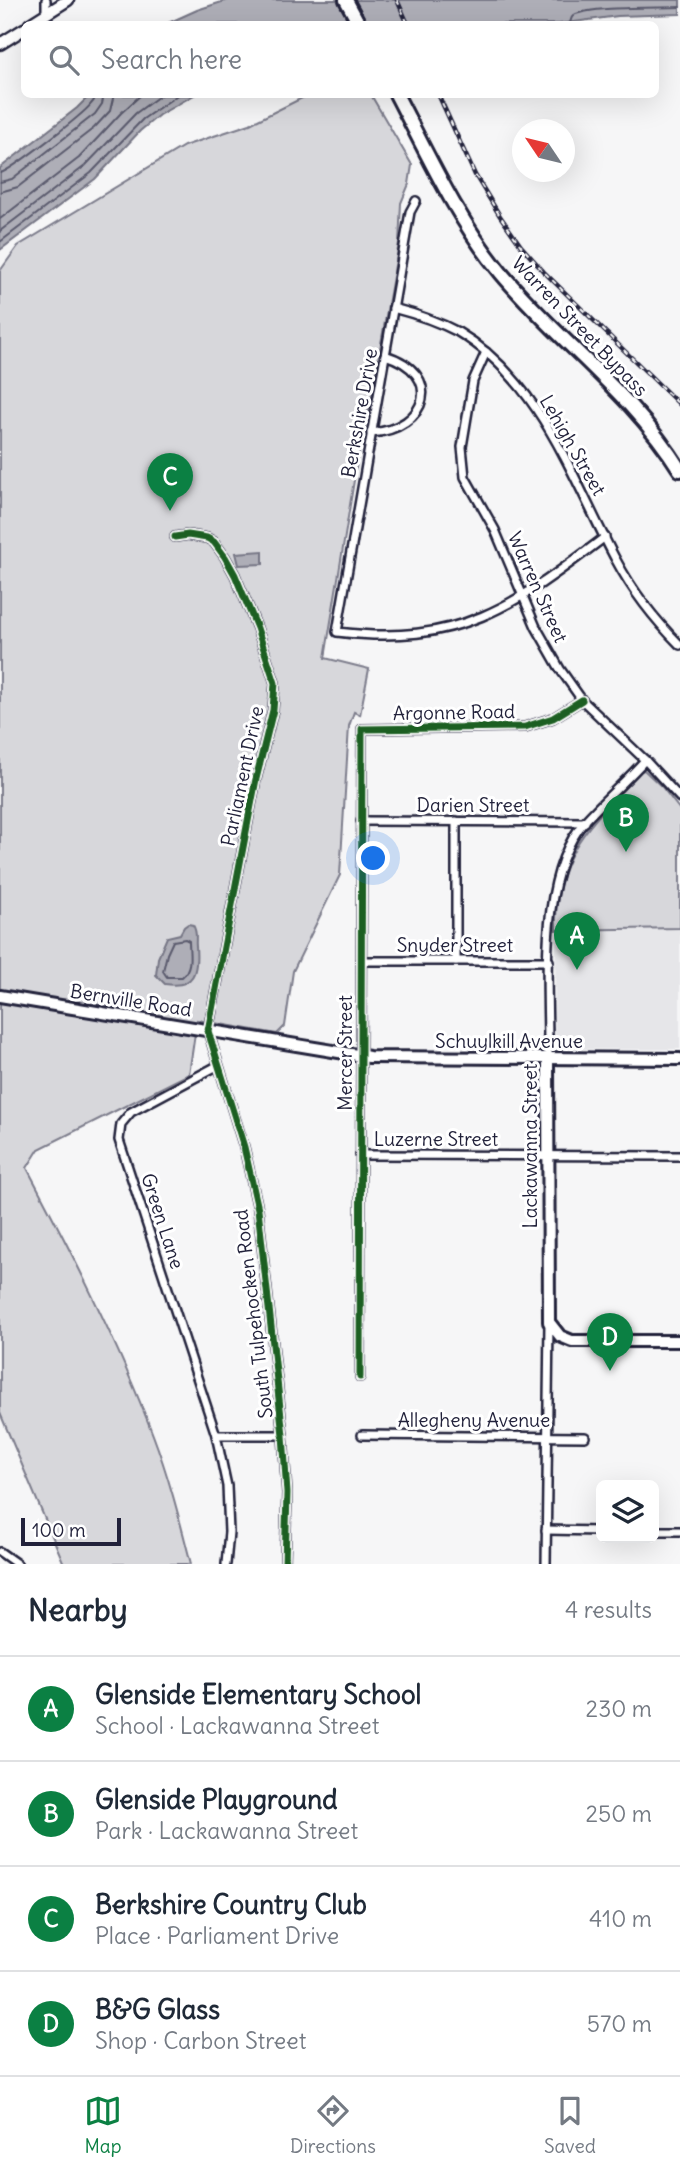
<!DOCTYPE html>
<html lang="en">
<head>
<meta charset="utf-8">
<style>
	:root { --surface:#fff; --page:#f2f2f3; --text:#1f2937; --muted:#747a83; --line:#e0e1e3; --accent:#0b8043 }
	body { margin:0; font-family:Delius,sans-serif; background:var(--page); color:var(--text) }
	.controls { position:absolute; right:21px; bottom:21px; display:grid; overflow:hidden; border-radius:10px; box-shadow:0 7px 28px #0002 }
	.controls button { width:63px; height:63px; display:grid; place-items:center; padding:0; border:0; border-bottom:2px solid var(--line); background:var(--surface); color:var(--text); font:35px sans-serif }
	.compass { position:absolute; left:512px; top:119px; width:63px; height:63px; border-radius:50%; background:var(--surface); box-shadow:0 7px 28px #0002; rotate:305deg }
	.scale { position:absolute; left:21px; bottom:18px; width:100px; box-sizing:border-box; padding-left:7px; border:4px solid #22223b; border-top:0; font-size:19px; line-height:24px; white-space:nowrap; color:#22223b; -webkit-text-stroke:5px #fff; paint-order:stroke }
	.you { position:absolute; left:374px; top:859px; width:24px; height:24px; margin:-18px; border:5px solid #fff; border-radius:50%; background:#1a73e8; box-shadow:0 0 0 10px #1a73e833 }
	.badge { display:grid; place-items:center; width:46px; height:46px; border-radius:50%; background:var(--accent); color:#fff; font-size:23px; font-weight:700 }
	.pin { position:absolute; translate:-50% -58px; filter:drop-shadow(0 2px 4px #0008) }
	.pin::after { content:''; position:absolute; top:37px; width:24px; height:21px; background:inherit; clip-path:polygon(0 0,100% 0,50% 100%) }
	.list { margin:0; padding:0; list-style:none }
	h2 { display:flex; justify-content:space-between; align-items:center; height:91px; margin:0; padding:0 28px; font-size:30px }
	h2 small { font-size:23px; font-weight:400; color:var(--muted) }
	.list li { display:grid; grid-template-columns:46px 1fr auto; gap:21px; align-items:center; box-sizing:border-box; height:105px; padding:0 28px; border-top:2px solid var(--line) }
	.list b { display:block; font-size:26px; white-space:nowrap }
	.list p { margin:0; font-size:23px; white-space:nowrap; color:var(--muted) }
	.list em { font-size:23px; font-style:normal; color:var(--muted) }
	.icon { flex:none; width:38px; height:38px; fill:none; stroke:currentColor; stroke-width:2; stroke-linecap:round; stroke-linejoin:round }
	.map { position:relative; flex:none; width:680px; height:1564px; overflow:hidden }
	.search { position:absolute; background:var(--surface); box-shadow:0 7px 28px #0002; left:21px; right:21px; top:21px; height:77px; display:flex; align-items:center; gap:18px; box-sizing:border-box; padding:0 24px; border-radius:10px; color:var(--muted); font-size:26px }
	.sheet { height:511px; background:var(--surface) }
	nav { display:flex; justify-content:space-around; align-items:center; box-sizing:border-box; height:98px; border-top:2px solid var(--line); background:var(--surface); font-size:19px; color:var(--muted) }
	nav a { display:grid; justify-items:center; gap:4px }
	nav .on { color:var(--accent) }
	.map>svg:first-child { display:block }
</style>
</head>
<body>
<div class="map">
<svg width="680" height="1564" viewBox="0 0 680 1564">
	<rect width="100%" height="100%" fill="#f6f6f7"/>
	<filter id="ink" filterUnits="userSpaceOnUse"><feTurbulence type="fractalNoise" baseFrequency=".0143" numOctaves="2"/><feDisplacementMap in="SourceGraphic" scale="14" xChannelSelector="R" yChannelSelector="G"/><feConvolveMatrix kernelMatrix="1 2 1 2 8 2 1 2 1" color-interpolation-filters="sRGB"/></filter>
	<g filter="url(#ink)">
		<path fill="#e6e6e9" d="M680,928V1049H554L556,930Z"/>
		<g fill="#d7d7db" stroke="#7c7c8b" stroke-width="2">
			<path d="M308,95H371L412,165L409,184L401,203L399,243L372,394L357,462L325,658L369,669L360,715L354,712L349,726L340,875L293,971L285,1026L277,1034L197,1020L189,1074L39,1149L27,1168C73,1255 118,1343 153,1435C169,1477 180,1521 191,1564H64L0,1413V271L18,246L184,146L250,124Z"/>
			<path d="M644,770L662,787L680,810V928L556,930C554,852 592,823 641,771Z"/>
		</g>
		<g fill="#aeaeb7" stroke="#767685" stroke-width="2">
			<path d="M228,0H680V14L618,16L559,24H166L197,10Z"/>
			<path d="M90,95H194L159,115L140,131L95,179L0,250V168L77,108Z"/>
			<path d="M263,551V564L239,565L236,553Z"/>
			<path d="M188,924L193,925C198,933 195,938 196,946C198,971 195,989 165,984L156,975L158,958L167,937L180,934L184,927Z"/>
		</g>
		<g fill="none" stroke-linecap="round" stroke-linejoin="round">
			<g stroke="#5a5a6d" stroke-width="2">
				<path d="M570,24C571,20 570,18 574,15C590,6 659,8 680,7"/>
				<path d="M0,173C9,172 84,114 91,104C95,100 94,100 95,94"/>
				<path d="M0,182L12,179L95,114L102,104L104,94"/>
				<path d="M0,192L18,187L94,128L110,111L114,94"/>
				<path d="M0,219L79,158L121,113L142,94"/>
				<path d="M0,231L85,166L136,113L162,94"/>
				<path d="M0,242L91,173L143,119L179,94"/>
				<path d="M185,939L189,941C189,954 193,967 182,977H167L163,971L167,954L173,941Z"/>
			</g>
			<defs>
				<g id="street">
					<path d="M46,14V0"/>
					<path d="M416,201L410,212L337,632C458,647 513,607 605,537"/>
					<path d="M393,308C416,314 437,321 458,332C541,381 573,480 616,560C633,592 655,620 680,645"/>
					<path d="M486,352L473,381L462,447L465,477L495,530L536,627L560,669L582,700L645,760L680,798"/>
					<path d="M371,433C428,429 445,374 385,355"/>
					<path d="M175,537L188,535L207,538L214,542L225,557L235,575L257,628L275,683L273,710L256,779L208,1031L244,1147L258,1209L283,1435L287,1493L285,1564"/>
					<path d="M361,821L585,822"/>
					<path d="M361,961H549"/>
					<path d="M456,961V821"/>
					<path d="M548,1059C549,988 536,877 585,821C604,800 626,781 645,760"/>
					<path d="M217,1066L131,1112L121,1124L119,1140L216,1435L227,1486L229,1532L226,1564"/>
					<path d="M360,1155L680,1156"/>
					<path d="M360,1377L362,729L525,727L553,718L582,700"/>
					<path d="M216,1435H283"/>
					<path d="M362,1435L585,1437"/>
					<path d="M546,1530L601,1531"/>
					<path d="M654,1531H680"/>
					<path d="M0,1552L17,1564"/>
					<path d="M546,1564L549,1322"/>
				</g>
				<g id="secondary">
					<path d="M30,24L68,0"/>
					<path d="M0,44L24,29"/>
				</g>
				<g id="primary">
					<path d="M0,996L369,1057L680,1059"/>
					<path d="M548,1059L549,1322L560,1336L572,1341H680"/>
				</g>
				<g id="highway">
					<path d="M346,0L359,24"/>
					<path d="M396,94C428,155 457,220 501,273C558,341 633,394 680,470"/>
				</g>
			</defs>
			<use href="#street" stroke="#22223b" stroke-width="12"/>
			<use href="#secondary" stroke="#22223b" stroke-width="15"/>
			<use href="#primary" stroke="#22223b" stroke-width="16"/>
			<use href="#highway" stroke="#22223b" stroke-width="18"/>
			<use href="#street" stroke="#fff" stroke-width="7"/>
			<use href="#secondary" stroke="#fff" stroke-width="10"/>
			<use href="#primary" stroke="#fff" stroke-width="10"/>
			<use href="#highway" stroke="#fff" stroke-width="12"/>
			<defs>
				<g id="rail">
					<path d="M397,0L408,24"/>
					<path d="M438,94L475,175L500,216L521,246L544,272L680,405"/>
				</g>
			</defs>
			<use href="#rail" stroke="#22223b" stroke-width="4.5"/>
			<use href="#rail" stroke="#fff" stroke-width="2" stroke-dasharray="5" stroke-linecap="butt"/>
			<defs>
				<g id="cycleway">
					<path d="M175,537L188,535L207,538L214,542L225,557L235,575L257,628L275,683L273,710L256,779L208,1031L244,1147L258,1209L283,1435L287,1493L285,1564"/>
					<path d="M360,1377L362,729L525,727L553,718L582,700"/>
				</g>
			</defs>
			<use href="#cycleway" stroke="#fff" stroke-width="11"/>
			<use href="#cycleway" stroke="#1b5e20" stroke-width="7"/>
		</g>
	</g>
	<g text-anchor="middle" stroke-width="6" stroke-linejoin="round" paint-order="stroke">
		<g font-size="19" fill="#22223b" stroke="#fff">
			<text transform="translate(580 326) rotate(46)" y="7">Warren Street Bypass</text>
			<text transform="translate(359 413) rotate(-80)" y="7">Berkshire Drive</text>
			<text transform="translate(573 445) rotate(60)" y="7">Lehigh Street</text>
			<text transform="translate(538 587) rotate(66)" y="7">Warren Street</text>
			<text transform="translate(454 712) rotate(-1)" y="7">Argonne Road</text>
			<text transform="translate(242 776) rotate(-78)" y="7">Parliament Drive</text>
			<text x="473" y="812">Darien Street</text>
			<text x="455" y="952">Snyder Street</text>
			<text transform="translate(131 1000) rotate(9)" y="7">Bernville Road</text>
			<text x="509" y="1048">Schuylkill Avenue</text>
			<text transform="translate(345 1053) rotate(-90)" y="7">Mercer Street</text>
			<text x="436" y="1146">Luzerne Street</text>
			<text transform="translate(530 1146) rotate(-90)" y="7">Lackawanna Street</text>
			<text transform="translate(163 1221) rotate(72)" y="7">Green Lane</text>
			<text transform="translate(253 1314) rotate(-97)" y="7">South Tulpehocken Road</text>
			<text x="474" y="1427">Allegheny Avenue</text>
		</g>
	</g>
</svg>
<div class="controls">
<button><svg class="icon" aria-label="layers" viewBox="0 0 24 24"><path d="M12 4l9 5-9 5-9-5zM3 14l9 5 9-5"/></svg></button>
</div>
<svg class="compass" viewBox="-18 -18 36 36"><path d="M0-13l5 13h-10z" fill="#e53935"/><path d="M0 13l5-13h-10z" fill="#747a83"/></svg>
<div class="scale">100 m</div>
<div class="you"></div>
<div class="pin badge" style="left:577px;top:970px">A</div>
<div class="pin badge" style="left:626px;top:852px">B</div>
<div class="pin badge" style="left:170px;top:511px">C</div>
<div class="pin badge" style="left:610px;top:1371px">D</div>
<div class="search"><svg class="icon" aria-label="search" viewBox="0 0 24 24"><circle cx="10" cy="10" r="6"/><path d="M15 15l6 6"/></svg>Search here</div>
</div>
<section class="sheet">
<h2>Nearby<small>4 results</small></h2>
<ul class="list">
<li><span class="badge">A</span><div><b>Glenside Elementary School</b><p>School · Lackawanna Street</p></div><em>230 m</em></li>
<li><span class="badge">B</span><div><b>Glenside Playground</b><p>Park · Lackawanna Street</p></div><em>250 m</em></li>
<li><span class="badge">C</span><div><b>Berkshire Country Club</b><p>Place · Parliament Drive</p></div><em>410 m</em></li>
<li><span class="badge">D</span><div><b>B&amp;G Glass</b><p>Shop · Carbon Street</p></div><em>570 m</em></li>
</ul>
</section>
<nav>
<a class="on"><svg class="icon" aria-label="map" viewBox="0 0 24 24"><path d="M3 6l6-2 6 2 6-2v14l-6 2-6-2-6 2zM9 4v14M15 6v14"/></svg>Map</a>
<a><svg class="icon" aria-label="directions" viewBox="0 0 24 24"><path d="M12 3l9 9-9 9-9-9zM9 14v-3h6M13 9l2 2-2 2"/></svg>Directions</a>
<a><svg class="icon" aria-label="saved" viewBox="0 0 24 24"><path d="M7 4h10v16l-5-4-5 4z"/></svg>Saved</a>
</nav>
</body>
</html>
